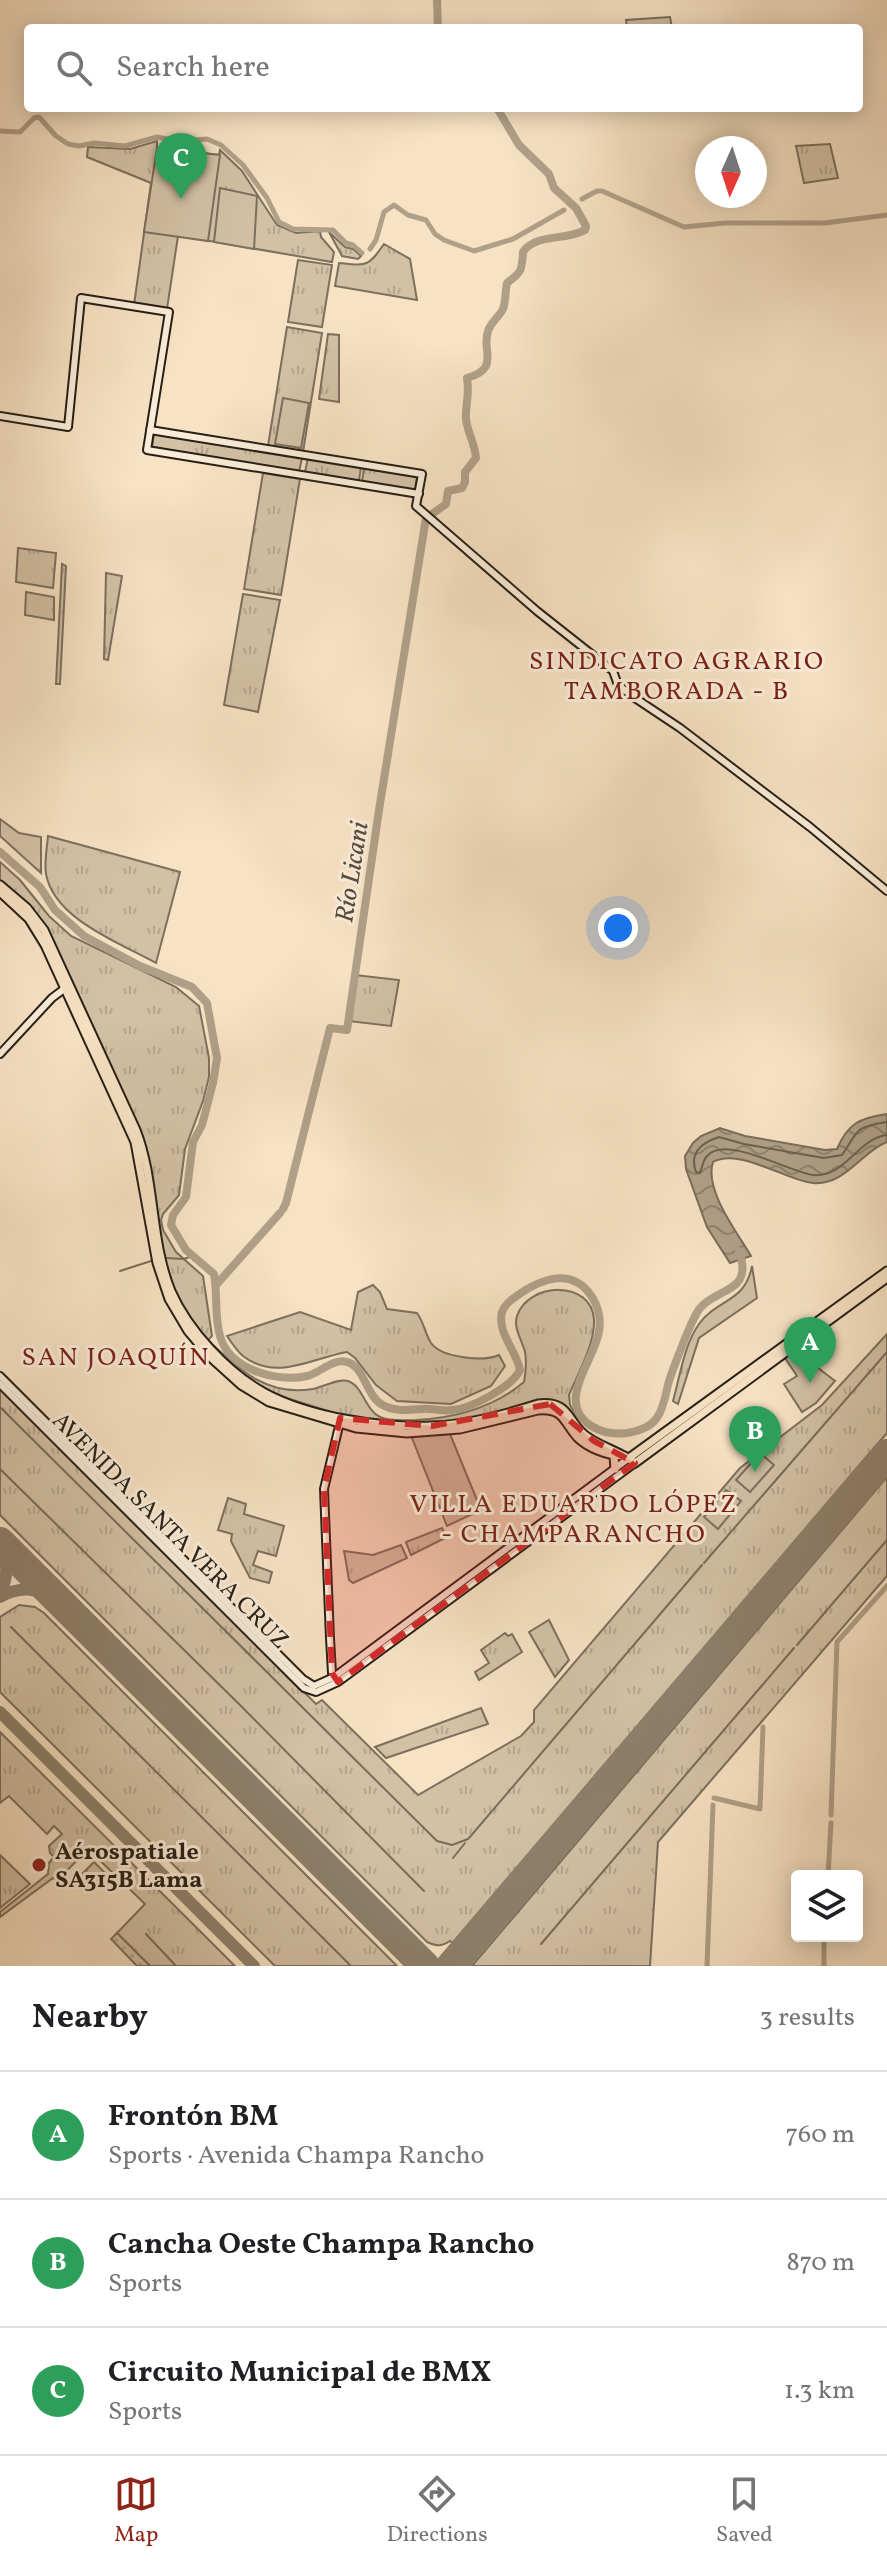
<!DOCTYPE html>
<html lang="en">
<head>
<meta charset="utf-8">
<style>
	:root { --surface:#fff; --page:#f2f2f2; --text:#202124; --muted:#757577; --line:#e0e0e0; --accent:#8f2418 }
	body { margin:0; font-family:Vollkorn,serif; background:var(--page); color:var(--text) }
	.controls { position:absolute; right:24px; bottom:24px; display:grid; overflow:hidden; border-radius:8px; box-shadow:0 4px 20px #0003 }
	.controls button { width:72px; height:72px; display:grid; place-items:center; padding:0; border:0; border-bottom:2px solid var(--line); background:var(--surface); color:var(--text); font:40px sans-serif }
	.compass { position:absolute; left:695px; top:136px; width:72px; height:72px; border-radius:50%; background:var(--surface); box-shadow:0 4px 20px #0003; rotate:183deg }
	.you { position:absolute; left:618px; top:928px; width:28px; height:28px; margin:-20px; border:6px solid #fff; border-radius:50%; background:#1a73e8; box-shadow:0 0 0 12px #1a73e833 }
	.badge { display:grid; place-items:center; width:52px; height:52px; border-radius:50%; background:var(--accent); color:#fff; font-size:26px; font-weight:700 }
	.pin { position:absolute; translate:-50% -66px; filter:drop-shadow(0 2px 4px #0008) }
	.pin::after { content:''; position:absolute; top:42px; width:28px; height:24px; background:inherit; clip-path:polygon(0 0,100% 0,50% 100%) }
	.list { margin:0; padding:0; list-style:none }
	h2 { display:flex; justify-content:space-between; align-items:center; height:104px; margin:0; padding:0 32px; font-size:34px }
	h2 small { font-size:26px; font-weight:400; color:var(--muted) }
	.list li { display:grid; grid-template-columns:52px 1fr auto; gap:24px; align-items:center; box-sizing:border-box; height:128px; padding:0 32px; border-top:2px solid var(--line) }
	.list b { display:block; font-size:30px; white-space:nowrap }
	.list p { margin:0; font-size:26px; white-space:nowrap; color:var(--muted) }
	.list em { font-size:26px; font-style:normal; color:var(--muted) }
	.icon { flex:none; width:44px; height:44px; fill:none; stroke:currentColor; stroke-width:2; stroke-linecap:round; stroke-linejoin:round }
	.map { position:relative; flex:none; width:887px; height:1966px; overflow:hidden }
	.search { position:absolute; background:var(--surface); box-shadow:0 4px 20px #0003; left:24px; right:24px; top:24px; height:88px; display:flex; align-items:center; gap:20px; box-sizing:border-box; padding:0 28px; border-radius:8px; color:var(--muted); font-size:30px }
	.sheet { height:488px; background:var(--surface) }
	nav { display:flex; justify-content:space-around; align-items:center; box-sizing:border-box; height:112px; border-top:2px solid var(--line); background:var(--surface); font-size:22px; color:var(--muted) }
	nav a { display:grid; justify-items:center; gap:4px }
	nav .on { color:var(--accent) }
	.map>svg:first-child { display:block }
</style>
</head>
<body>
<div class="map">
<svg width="887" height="1966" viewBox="0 0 887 1966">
	<defs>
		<pattern id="grass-tufts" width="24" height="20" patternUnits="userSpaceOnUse" patternTransform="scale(2)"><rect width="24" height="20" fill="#d3c1a6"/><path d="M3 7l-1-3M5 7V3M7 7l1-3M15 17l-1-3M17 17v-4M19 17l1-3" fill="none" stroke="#b5a58e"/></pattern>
		<pattern id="park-dots" width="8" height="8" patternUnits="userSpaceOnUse" patternTransform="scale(2)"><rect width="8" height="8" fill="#d3c1a6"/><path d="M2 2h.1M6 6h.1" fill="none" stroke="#b5a58e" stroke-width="1.8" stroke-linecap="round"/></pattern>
		<pattern id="water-waves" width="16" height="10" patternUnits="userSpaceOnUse" patternTransform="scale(2)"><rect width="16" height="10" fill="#b0a088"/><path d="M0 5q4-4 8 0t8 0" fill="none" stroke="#8f826e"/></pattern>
	</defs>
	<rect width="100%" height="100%" fill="#f7e2c4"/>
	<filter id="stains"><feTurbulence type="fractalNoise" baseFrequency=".0025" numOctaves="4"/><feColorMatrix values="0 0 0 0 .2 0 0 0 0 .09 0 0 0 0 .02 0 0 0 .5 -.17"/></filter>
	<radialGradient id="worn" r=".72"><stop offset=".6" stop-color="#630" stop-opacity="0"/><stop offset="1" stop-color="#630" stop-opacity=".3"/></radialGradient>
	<g fill="url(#grass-tufts)" stroke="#7c705e" stroke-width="2">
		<path d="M670,17L672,28H627L626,20Z"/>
		<path d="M157,141V148L219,155L220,150L242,171L277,225L296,233L320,231L321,237L334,252L332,262L198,239L199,227L147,232L178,236L167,309L134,305L151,183L87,157L88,147L130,149Z"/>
		<path d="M830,144L838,178L804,183L796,146Z"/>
		<path d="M329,232L345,247L353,249L361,256L358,259L342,256Z"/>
		<path d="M384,244L410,259L417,300L335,286L339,263C367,266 368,267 384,244Z"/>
		<path d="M298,260L332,265L322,327L288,322Z"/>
		<path d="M287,327L322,333L303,452L268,446Z"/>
		<path d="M328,334L339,335V402L319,399Z"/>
		<path d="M154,434L302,458L299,472L152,447Z"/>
		<path d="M308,458L361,467L359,481L305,472Z"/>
		<path d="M364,468L417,477L415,491L362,482Z"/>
		<path d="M263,473L300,479L281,595L244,589Z"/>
		<path d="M18,548L56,553L53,588L16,582Z"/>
		<path d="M62,564L66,566L60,684H56Z"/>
		<path d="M106,573L122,576L108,660L104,659Z"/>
		<path d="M26,592L54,597V620L25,615Z"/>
		<path d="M243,594L280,600L258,712L224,705Z"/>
		<path d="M0,819L19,833L41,837V873L0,836Z"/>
		<path d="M48,836L180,872L156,963C120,943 54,919 46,874C44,862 47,848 48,836Z"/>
		<path d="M0,862L20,880L49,916L71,936L176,987L199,1006L209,1058V1077L203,1101L185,1149L179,1195L163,1214L161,1220L163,1230L176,1252L203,1276L212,1336L208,1340C239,1369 266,1397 313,1389C323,1387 339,1378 348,1381C363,1386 365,1410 380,1417C391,1422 405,1420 416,1420C455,1418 493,1408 524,1382C526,1371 527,1363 525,1352C522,1340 513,1328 517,1316C528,1282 592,1279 594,1320C595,1344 578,1373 569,1395L570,1405L579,1420L565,1407L498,1413L439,1423L397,1424L337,1414L268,1392L242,1374L216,1351L191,1321L174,1291L164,1259L147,1156L56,948L0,882Z"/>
		<path d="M355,975L399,980L391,1026L348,1021Z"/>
		<path d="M752,1266L757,1298L699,1338L678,1404L673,1401C680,1376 684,1345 699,1324C718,1298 745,1303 752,1266Z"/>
		<path d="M373,1285L380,1292L387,1309L417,1313C424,1322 425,1334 431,1343C442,1358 484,1362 499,1355L505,1366L491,1386L451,1404L397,1401L376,1385L355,1358L347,1352C312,1358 277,1382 243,1356C237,1351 231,1342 227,1336L300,1312L351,1330L358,1292Z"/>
		<path d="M887,1334V1433L453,1943L450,1941C441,1947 436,1946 427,1942L0,1515V1389L316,1704L322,1700L418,1795L521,1736L534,1722V1710L740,1468L822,1405Z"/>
		<path d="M887,1477V1576L658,1842L650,1966H472Z"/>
		<path d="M228,1498L246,1504L244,1514L284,1526L276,1556L258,1551L253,1565L272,1572L269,1583L250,1578L231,1541L232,1534L218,1530Z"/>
		<path d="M442,1528L447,1537L411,1555L406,1542Z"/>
		<path d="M401,1545L407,1558L353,1583L349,1580L344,1551L373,1555Z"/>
		<path d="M19,1605L35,1607L44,1613L397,1966H275L0,1692V1617Z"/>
		<path d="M549,1620L569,1660L555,1677L529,1632Z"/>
		<path d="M505,1633L508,1636L512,1634L522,1652L479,1680L475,1672L489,1663L481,1650Z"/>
		<path d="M481,1708L488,1724L386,1758L375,1747Z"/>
		<path d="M0,1732L235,1966H150L117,1933L145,1904L88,1849L57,1881L53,1878L0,1917V1912L48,1874L49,1863L54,1857L50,1853L49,1846L62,1834L54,1826L47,1834L9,1796L0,1803Z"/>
		<path d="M0,1855L30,1884L0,1908Z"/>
		<path d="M94,1862L105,1873L92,1886L81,1875Z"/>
	</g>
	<path fill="url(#park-dots)" stroke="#7c705e" stroke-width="2" d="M117,1933L150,1966H137L111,1939Z"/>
	<g fill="#d3c1a6" stroke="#7c705e" stroke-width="2">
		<path d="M157,148L220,155L208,241L144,232Z"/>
		<path d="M220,188L257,196L254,249L214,242Z"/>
		<path d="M283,398L309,403L301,448L275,444Z"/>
		<path d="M796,1351L835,1381L816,1403L802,1412L784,1384L797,1376L785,1358Z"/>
		<path d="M450,1434L481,1510L447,1526L412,1438L414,1436Z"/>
		<path d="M760,1453L774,1465L750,1492L736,1480Z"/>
		<path d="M726,1490L741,1501L718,1529L704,1517Z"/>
	</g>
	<path fill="url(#water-waves)" stroke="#796c5a" stroke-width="2" d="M887,1114V1142C861,1152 845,1186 813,1183C787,1181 739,1147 713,1162C704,1190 737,1232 751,1256L730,1263L707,1227L686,1169L685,1156L693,1143L701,1136L720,1128L745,1136L825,1150L837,1149C848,1123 860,1118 887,1114Z"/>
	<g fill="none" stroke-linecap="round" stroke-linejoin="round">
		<path stroke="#6b604e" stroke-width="2" d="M887,1122C854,1127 859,1130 842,1155L824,1158L744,1144L719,1137C701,1143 689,1153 696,1172L700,1173C702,1168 703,1160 707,1156C726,1134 791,1173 813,1175C845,1178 858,1138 887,1135"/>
		<g stroke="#796c5a" stroke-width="2">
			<path d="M166,1258L184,1259L192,1256"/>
			<path d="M120,1271L151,1261"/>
			<path d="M0,1407L437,1841L452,1845L468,1839"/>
			<path d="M0,1469L239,1704L424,1891"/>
			<path d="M704,1563L887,1352"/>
			<path d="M11,1627L351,1966"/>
			<path d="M797,1645L887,1540"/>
			<path d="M469,1838L702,1565"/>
			<path d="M453,1858L465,1843"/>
			<path d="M146,1934L176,1966"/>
			<path d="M541,1944L794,1648"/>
		</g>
		<g stroke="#b0a088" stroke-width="5">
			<path d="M0,131L20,132L34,118L39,117L56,136L68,144L79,146L94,143L125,146L157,137L178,141L207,139L221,145L243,165L267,198L279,222L293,229L333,230L346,243L353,245L362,253"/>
			<path d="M582,199L597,191H602L684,227L725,223H825L887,215"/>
			<path d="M370,249L376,240L384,212L394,205L408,215L426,220L435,234L444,240L474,251L513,239L564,210"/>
			<path d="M714,1798L760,1809L763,1727"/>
			<path d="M831,1815L837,1642L887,1586"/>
			<path d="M828,1876L831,1823"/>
			<path d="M707,1966L713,1805"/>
			<path d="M824,1966V1936"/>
		</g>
		<g stroke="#b0a088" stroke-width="8">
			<path d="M437,0L438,28"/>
			<path d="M432,514L446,504L448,491L462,488L465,482V472L476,458C475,444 467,431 466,419C465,405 470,396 467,378C501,368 481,351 488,331C491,322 499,317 503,309C506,301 505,292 507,283C522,272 522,270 523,252C536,233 566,241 585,230L586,226L576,208L554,188L549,174L519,145L497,108"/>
			<path d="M0,852L40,887L55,910L84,936L140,966L192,987L207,1003L217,1058L213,1083L202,1125L193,1142L186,1197L173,1215L171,1225L186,1250L214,1274C218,1295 214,1315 220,1336C229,1369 276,1383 307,1376C320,1373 333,1358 347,1362C364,1366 366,1395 381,1404C394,1412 407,1410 422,1409C433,1408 443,1412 453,1410C472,1408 512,1387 520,1370C516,1350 497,1333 502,1312C505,1304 511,1300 518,1295C542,1278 573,1267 592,1297C615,1334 580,1362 576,1395C573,1424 603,1436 627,1433C639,1431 652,1427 658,1416C664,1407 666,1392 669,1381C674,1366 680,1351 686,1336C690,1327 694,1316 700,1308C718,1287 754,1293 739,1251"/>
			<path d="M283,1209L286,1203L330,1028L347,1030L379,810L426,518"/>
			<path d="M216,1285L280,1213"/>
		</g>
		<g stroke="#8e806c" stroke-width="12">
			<path d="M0,1544C8,1561 9,1577 0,1594"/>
			<path d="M0,1597C19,1586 36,1588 55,1598"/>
			<path d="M0,1712L254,1966"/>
			<path d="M421,1962L423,1966"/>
		</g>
		<g stroke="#8e806c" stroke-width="30">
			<path d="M0,1542L425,1966"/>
			<path d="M451,1966L887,1454"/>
		</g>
		<defs>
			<g id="secondary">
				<path d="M0,416L68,427L81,298L169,312L147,450L419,494"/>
				<path d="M150,430L422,474L416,506L537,611L613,671L618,685L635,698L680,728L810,827L887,891"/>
				<path d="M0,1054L52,998L68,986"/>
				<path d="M0,1376L303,1679L314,1686L334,1677L629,1458"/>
				<path d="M0,1384L304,1688L316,1692L338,1682L635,1463"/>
				<path d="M336,1680L332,1673L330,1638L324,1489L340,1422"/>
			</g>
			<g id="primary">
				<path d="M0,885L27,908L44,930L136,1130C156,1181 150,1240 171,1291C188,1330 228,1373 265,1393C310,1417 380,1428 431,1426C467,1425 503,1415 538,1404C572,1400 567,1425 589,1438C604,1448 621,1452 635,1463L887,1278"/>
				<path d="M0,892L29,919L45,945L135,1142L157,1263L169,1299L188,1331L210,1357L241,1385L269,1402L356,1428L407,1433L460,1429L538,1410C564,1408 563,1421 577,1437C588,1448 608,1456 624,1456"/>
				<path d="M614,1456L615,1469"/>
				<path d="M629,1458L887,1271"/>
			</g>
		</defs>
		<use href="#secondary" stroke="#261f15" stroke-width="10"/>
		<use href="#primary" stroke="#261f15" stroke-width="11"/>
		<use href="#secondary" stroke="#faecd9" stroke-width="6"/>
		<use href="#primary" stroke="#f7e2c4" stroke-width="7"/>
	</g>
	<path fill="#d62828" fill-opacity="0.2" stroke="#d62828" stroke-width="6" stroke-dasharray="16 10" stroke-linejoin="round" d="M550,1404L594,1441L635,1463L338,1682L332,1673L324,1489L340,1418L432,1426Z"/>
	<circle fill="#8f2418" stroke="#faecd9" stroke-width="3" cx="39" cy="1865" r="8"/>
	<g text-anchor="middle" stroke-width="6" stroke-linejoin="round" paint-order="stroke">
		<g font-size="24" fill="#261f15" stroke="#faecd9">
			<text transform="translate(171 1530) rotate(45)" y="8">AVENIDA SANTA VERA CRUZ</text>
		</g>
		<g font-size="24" font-weight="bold" fill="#261f15" stroke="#faecd9" text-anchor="start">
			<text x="55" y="1859">Aérospatiale<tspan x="55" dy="28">SA315B Lama</tspan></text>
		</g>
		<g font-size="26" letter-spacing="2" fill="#7a1f14" stroke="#faecd9">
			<text x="677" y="669">SINDICATO AGRARIO<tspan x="677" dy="30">TAMBORADA - B</tspan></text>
			<text x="116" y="1365">SAN JOAQUÍN</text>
			<text x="574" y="1512">VILLA EDUARDO LÓPEZ<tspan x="574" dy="30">- CHAMPARANCHO</tspan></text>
		</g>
		<g font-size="26" font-style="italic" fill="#564c3d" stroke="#faecd9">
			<text transform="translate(351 872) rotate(-81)" y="9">Río Licani</text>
		</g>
	</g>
	<rect width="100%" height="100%" filter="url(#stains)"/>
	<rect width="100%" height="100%" fill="url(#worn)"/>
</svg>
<div class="controls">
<button><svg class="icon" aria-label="layers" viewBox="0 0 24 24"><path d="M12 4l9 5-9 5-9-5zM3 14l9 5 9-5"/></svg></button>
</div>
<svg class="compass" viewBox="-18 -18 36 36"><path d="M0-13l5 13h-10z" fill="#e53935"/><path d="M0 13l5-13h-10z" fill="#757577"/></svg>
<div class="you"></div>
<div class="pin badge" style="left:810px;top:1383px;background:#2e9e5b">A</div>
<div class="pin badge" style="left:755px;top:1472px;background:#2e9e5b">B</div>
<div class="pin badge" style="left:181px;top:199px;background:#2e9e5b">C</div>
<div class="search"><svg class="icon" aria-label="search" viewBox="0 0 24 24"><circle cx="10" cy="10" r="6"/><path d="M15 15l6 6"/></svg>Search here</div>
</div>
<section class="sheet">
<h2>Nearby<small>3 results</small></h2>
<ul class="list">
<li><span class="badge" style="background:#2e9e5b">A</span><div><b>Frontón BM</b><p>Sports · Avenida Champa Rancho</p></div><em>760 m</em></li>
<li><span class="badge" style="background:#2e9e5b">B</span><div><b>Cancha Oeste Champa Rancho</b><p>Sports</p></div><em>870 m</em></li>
<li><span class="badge" style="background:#2e9e5b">C</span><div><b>Circuito Municipal de BMX</b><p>Sports</p></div><em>1.3 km</em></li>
</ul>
</section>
<nav>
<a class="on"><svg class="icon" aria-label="map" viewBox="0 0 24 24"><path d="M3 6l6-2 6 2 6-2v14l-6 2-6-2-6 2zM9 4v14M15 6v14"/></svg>Map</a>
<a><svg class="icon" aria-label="directions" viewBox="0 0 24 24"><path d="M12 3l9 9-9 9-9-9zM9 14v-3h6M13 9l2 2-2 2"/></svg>Directions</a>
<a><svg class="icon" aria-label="saved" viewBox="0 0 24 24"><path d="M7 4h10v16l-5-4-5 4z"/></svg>Saved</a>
</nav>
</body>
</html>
